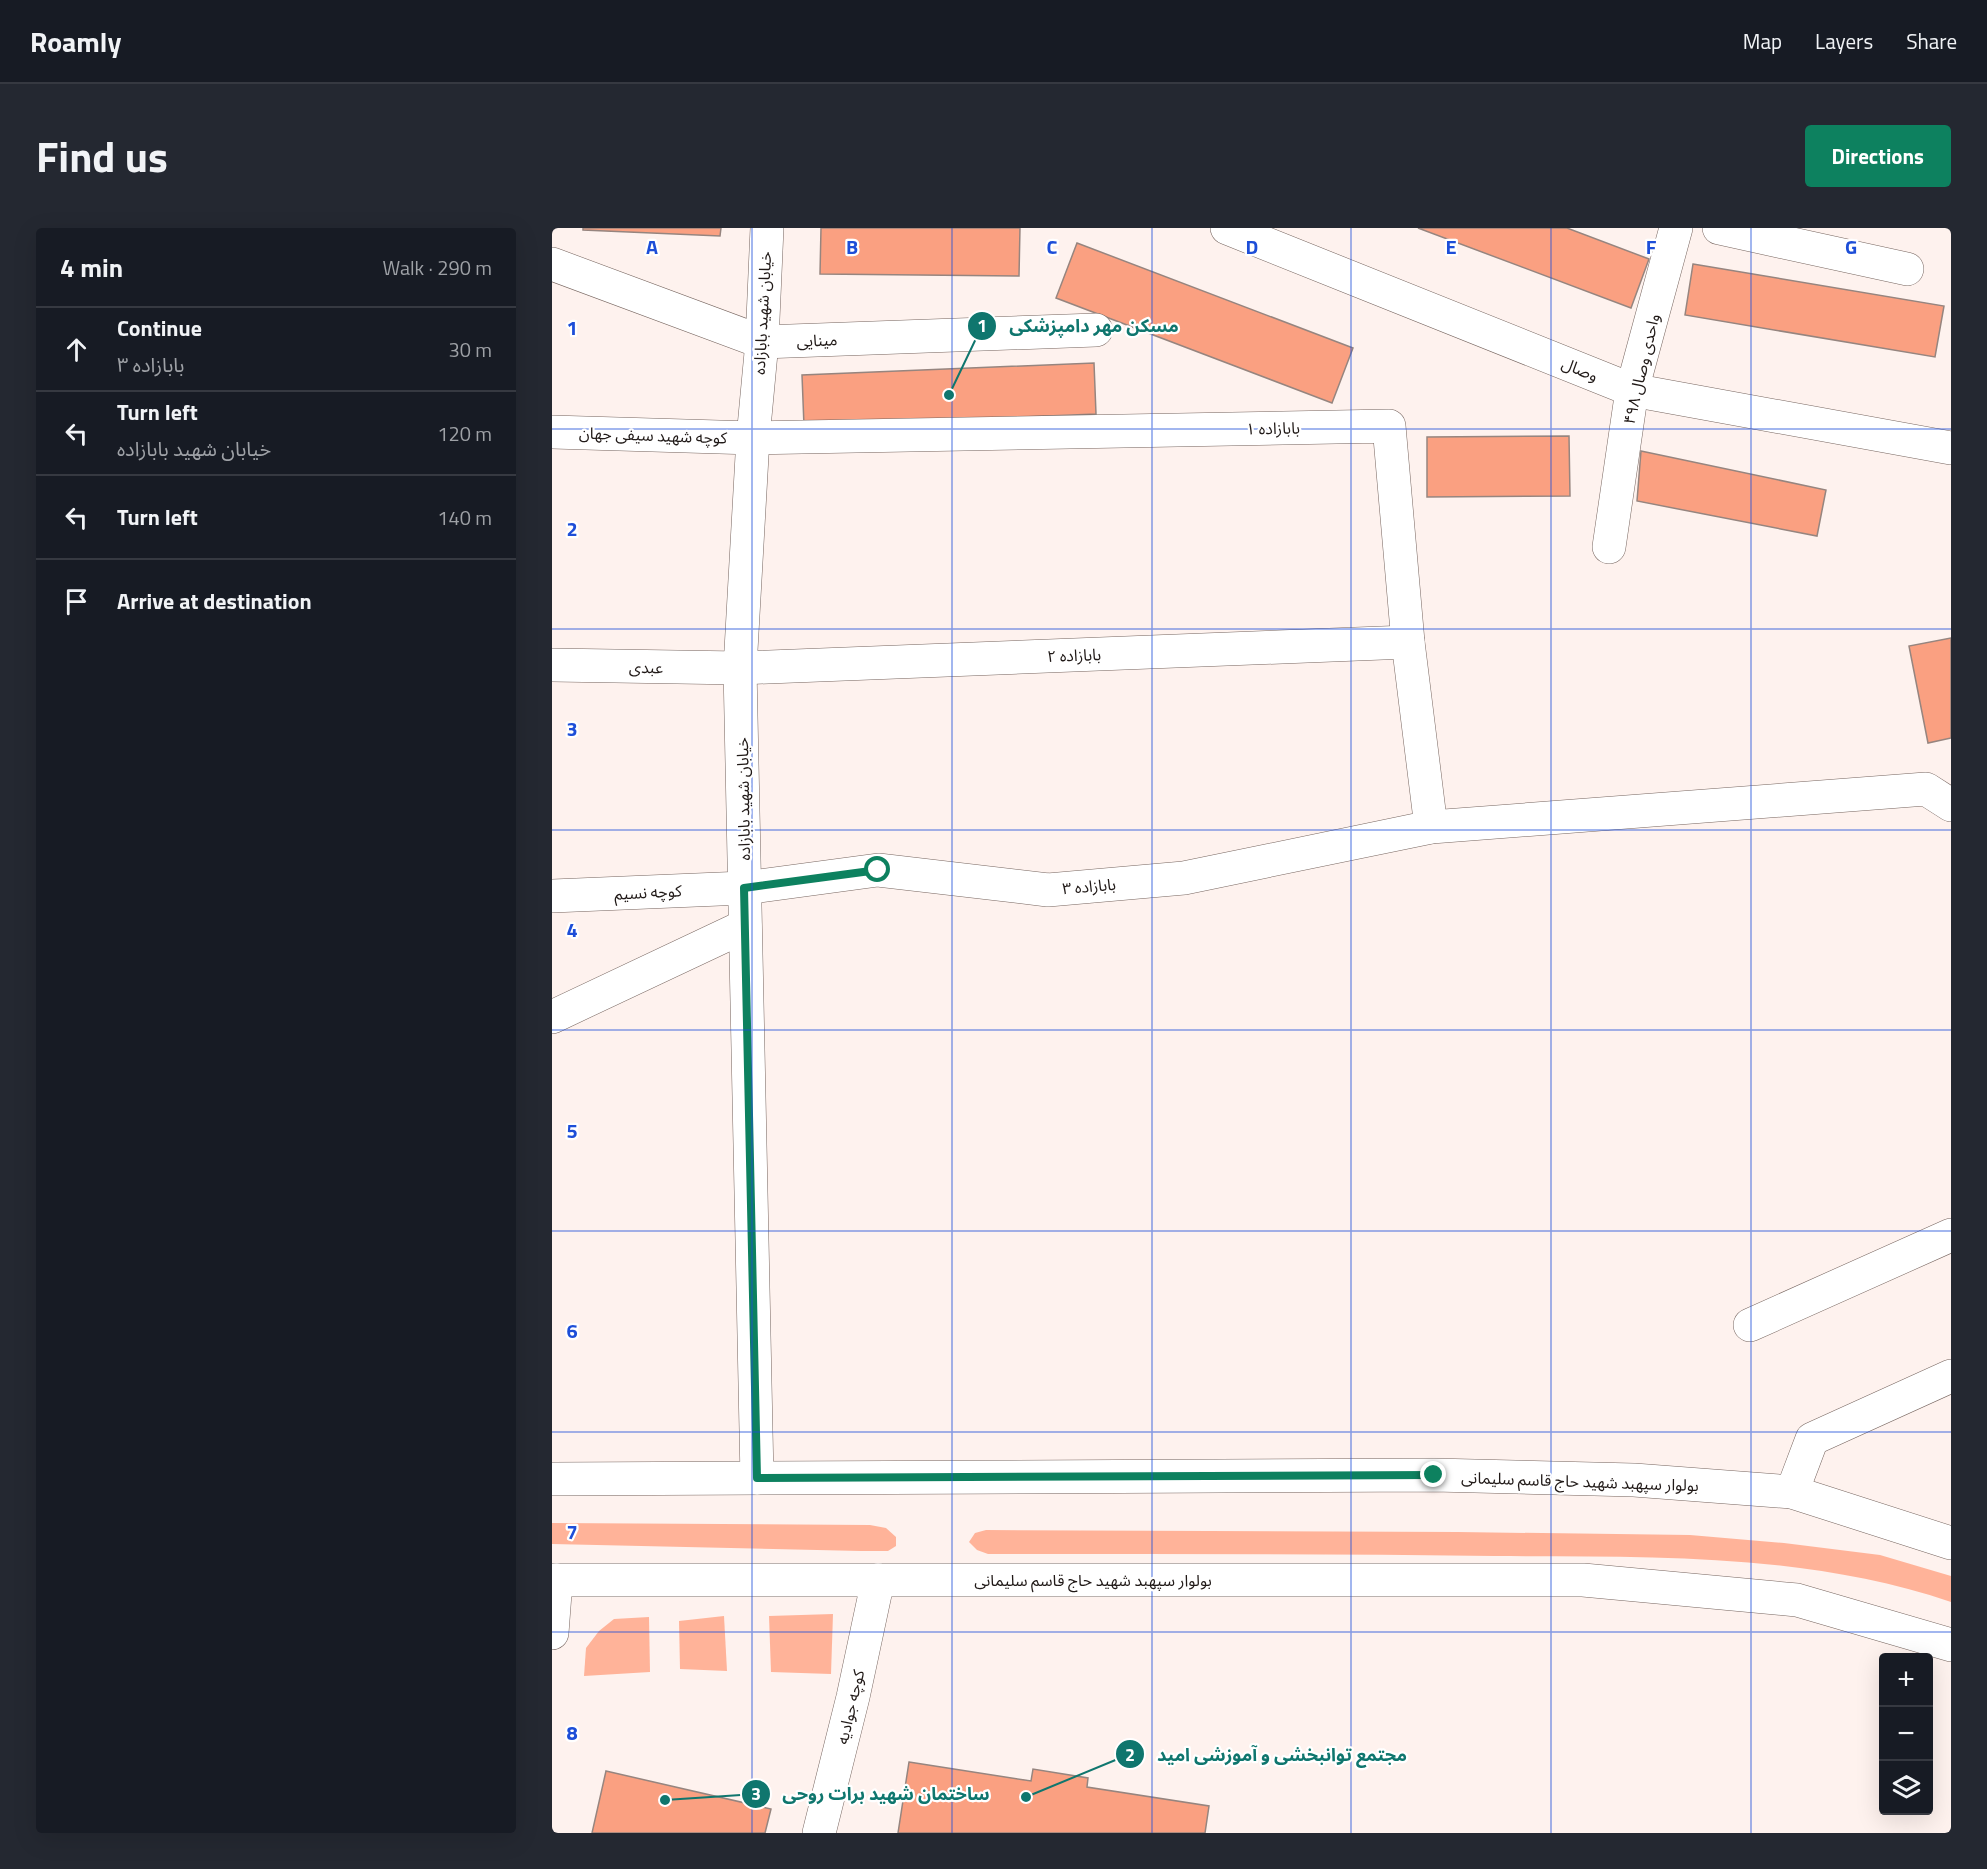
<!DOCTYPE html>
<html lang="en">
<head>
<meta charset="utf-8">
<style>
	:root { --surface:#171b24; --page:#242831; --text:#f1f3f6; --muted:#9ea1a6; --line:#363941; --accent:#0d815f }
	body { margin:0; font-family:"Titillium Web","Noto Sans Arabic",sans-serif; background:var(--page); color:var(--text) }
	.controls { position:absolute; right:18px; bottom:18px; display:grid; overflow:hidden; border-radius:6px; box-shadow:0 6px 24px #0002 }
	.controls button { width:54px; height:54px; display:grid; place-items:center; padding:0; border:0; border-bottom:2px solid var(--line); background:var(--surface); color:var(--text); font:30px sans-serif }
	.stop { position:absolute; width:18px; height:18px; margin:-14px; border:4px solid #0d815f; border-radius:50%; background:#fff }
	.stop.end { background:#0d815f; border-color:#fff; box-shadow:0 2px 6px #0008 }
	.list { margin:0; padding:0; list-style:none }
	h2 { display:flex; justify-content:space-between; align-items:center; height:78px; margin:0; padding:0 24px; font-size:26px }
	h2 small { font-size:20px; font-weight:400; color:var(--muted) }
	.list li { display:grid; grid-template-columns:39px 1fr auto; gap:18px; align-items:center; box-sizing:border-box; height:84px; padding:0 24px; border-top:2px solid var(--line) }
	.list b { display:block; font-size:22px; white-space:nowrap }
	.list p { margin:0; font-size:20px; white-space:nowrap; color:var(--muted) }
	.list em { font-size:20px; font-style:normal; color:var(--muted) }
	.icon { flex:none; width:33px; height:33px; fill:none; stroke:currentColor; stroke-width:2; stroke-linecap:round; stroke-linejoin:round }
	.map { position:relative; flex:none; width:1399px; height:1605px; overflow:hidden; border-radius:6px }
	header { display:flex; align-items:center; gap:36px; box-sizing:border-box; height:84px; padding:0 30px; background:var(--surface); border-bottom:2px solid var(--line) }
	header strong { font-size:28px }
	nav { display:flex; gap:33px; margin-inline-start:auto; font-size:21px }
	.intro { display:flex; align-items:center; justify-content:space-between; box-sizing:border-box; height:144px; padding:0 36px }
	h1 { margin:0; font-size:42px }
	.button { padding:15px 27px; border-radius:6px; background:var(--accent); color:#fff; font-size:21px; font-weight:700 }
	main { display:flex; gap:36px; padding:0 36px }
	aside { flex:1; background:var(--surface); border-radius:6px; box-shadow:0 6px 24px #0002 }
	.map>svg:first-child { display:block }
</style>
</head>
<body>
<header>
<strong>Roamly</strong>
<nav><a>Map</a><a>Layers</a><a>Share</a></nav>
</header>
<div class="intro"><h1>Find us</h1><a class="button">Directions</a></div>
<main>
<aside>
<h2>4 min<small>Walk · 290 m</small></h2>
<ul class="list">
<li><svg class="icon" aria-label="ahead" viewBox="0 0 24 24"><path d="M12 20V5M6 11l6-6 6 6"/></svg><div><b>Continue</b><p>بابازاده ۳</p></div><em>30 m</em></li>
<li><svg class="icon" aria-label="left" viewBox="0 0 24 24"><path d="M17 20v-9H6M10 6l-5 5 5 5"/></svg><div><b>Turn left</b><p>خیابان شهید بابازاده</p></div><em>120 m</em></li>
<li><svg class="icon" aria-label="left" viewBox="0 0 24 24"><path d="M17 20v-9H6M10 6l-5 5 5 5"/></svg><div><b>Turn left</b></div><em>140 m</em></li>
<li><svg class="icon" aria-label="arrive" viewBox="0 0 24 24"><path d="M6 21V4h12l-3 4 3 4H6"/></svg><div><b>Arrive at destination</b></div></li>
</ul>
</aside>
<div class="map">
<svg width="1399" height="1605" viewBox="0 0 1399 1605">
	<rect width="100%" height="100%" fill="#fef2ee"/>
	<g fill="#ffb399">
		<path d="M0,1295L318,1297L334,1300L344,1309V1318L336,1323H309L0,1316Z"/>
		<path d="M434,1302L906,1304L1138,1307L1232,1315L1328,1327L1399,1348V1374C1251,1324 1095,1329 942,1328C773,1326 605,1326 436,1326L425,1322L417,1314L423,1305Z"/>
		<path d="M281,1386L279,1446L219,1444L217,1388Z"/>
		<path d="M172,1388L175,1443L128,1441L127,1393Z"/>
		<path d="M97,1389L98,1444L32,1448L34,1420L47,1403L62,1391Z"/>
	</g>
	<g fill="#faa081" stroke="#96857f" stroke-width="1.5">
		<path d="M31,0H169L168,8L31,2Z"/>
		<path d="M269,0H468L467,48L268,46Z"/>
		<path d="M866,0H1015L1097,31L1079,80Z"/>
		<path d="M525,15L801,120L780,175L504,70Z"/>
		<path d="M1141,36L1392,78L1383,129L1133,87Z"/>
		<path d="M542,135L544,186L252,198L250,147Z"/>
		<path d="M1017,208L1018,268L875,269V209Z"/>
		<path d="M1089,223L1274,262L1265,308L1085,273Z"/>
		<path d="M1399,410V510L1376,515L1357,418Z"/>
		<path d="M357,1534L479,1553L481,1541L536,1550L535,1559L657,1578L653,1605H346Z"/>
		<path d="M54,1543L219,1581L213,1605H40Z"/>
	</g>
	<g fill="none" stroke-linecap="round" stroke-linejoin="round">
		<defs>
			<g id="minor">
				<path d="M675,0L1080,162L1399,220"/>
				<path d="M1167,0L1355,41"/>
				<path d="M0,36L210,114L544,102"/>
				<path d="M0,204L201,210L837,198L856,414L879,599"/>
				<path d="M1057,319L1080,162L1124,0"/>
				<path d="M0,437L188,440L856,414"/>
				<path d="M0,668L192,660L326,642L496,662L632,650L879,599L1374,561L1399,577"/>
				<path d="M0,789L193,698"/>
				<path d="M1198,1097L1399,1007"/>
				<path d="M205,1250L188,440L201,210L210,114L215,0"/>
				<path d="M1240,1264L1260,1211L1399,1148"/>
				<path d="M0,1405L4,1352"/>
				<path d="M267,1605L301,1469L326,1352"/>
			</g>
			<g id="major">
				<path d="M0,1251L882,1247L1082,1252L1240,1264L1399,1315"/>
				<path d="M0,1352H1031L1245,1372L1399,1417"/>
			</g>
		</defs>
		<use href="#minor" stroke="#776660" stroke-width="34"/>
		<use href="#major" stroke="#776660" stroke-width="34"/>
		<use href="#minor" stroke="#fff" stroke-width="33"/>
		<use href="#major" stroke="#fff" stroke-width="33"/>
	</g>
	<g fill="none" stroke-linecap="round" stroke-linejoin="round">
		<path stroke="#0d815f" stroke-width="8" d="M326,642L192,660L205,1250L882,1247"/>
	</g>
	<path fill="none" stroke="#1d4ed8" stroke-width="1.5" stroke-opacity="0.55" d="M200,0V1605M400,0V1605M600,0V1605M799,0V1605M999,0V1605M1199,0V1605M0,201H1399M0,401H1399M0,602H1399M0,802H1399M0,1003H1399M0,1204H1399M0,1404H1399"/>
	<g text-anchor="middle" stroke-width="4.5" stroke-linejoin="round" paint-order="stroke">
		<g font-size="16" fill="#201917" stroke="#fff">
			<text transform="translate(210 85) rotate(-87)" y="6">خیابان شهید بابازاده</text>
			<text transform="translate(265 112) rotate(-2)" y="6">مینایی</text>
			<text transform="translate(1028 141) rotate(22)" y="6">وصال</text>
			<text transform="translate(1089 141) rotate(-77)" y="6">۴۹۸ واحدی وصال</text>
			<text transform="translate(721 200) rotate(-1)" y="6">بابازاده ۱</text>
			<text transform="translate(101 207) rotate(2)" y="6">کوچه شهید سیفی جهان</text>
			<text transform="translate(522 427) rotate(-2)" y="6">بابازاده ۲</text>
			<text transform="translate(94 439) rotate(1)" y="6">عبدی</text>
			<text transform="translate(191 571) rotate(-91)" y="6">خیابان شهید بابازاده</text>
			<text transform="translate(537 658) rotate(-5)" y="6">بابازاده ۳</text>
			<text transform="translate(96 664) rotate(-3)" y="6">کوچه نسیم</text>
			<text transform="translate(1028 1253) rotate(2)" y="6">بولوار سپهبد شهید حاج قاسم سلیمانی</text>
			<text x="541" y="1358">بولوار سپهبد شهید حاج قاسم سلیمانی</text>
			<text transform="translate(298 1479) rotate(-77)" y="6">کوچه جوادیه</text>
		</g>
	</g>
	<g font-size="20" text-anchor="middle" font-weight="bold" fill="#1d4ed8" stroke="#fff" stroke-width="4.5" stroke-linejoin="round" paint-order="stroke">
		<text x="100" y="26">A</text>
		<text x="300" y="26">B</text>
		<text x="500" y="26">C</text>
		<text x="700" y="26">D</text>
		<text x="899" y="26">E</text>
		<text x="1099" y="26">F</text>
		<text x="1299" y="26">G</text>
		<text x="20" y="107">1</text>
		<text x="20" y="308">2</text>
		<text x="20" y="508">3</text>
		<text x="20" y="709">4</text>
		<text x="20" y="910">5</text>
		<text x="20" y="1110">6</text>
		<text x="20" y="1311">7</text>
		<text x="20" y="1512">8</text>
	</g>
	<path fill="none" stroke="#0f766e" stroke-width="2" d="M397 167L430 98M474 1569L578 1526M113 1572L204 1566"/>
	<g fill="#0f766e" stroke="#fff" stroke-width="2">
		<circle cx="397" cy="167" r="6"/>
		<circle cx="474" cy="1569" r="6"/>
		<circle cx="113" cy="1572" r="6"/>
		<circle cx="430" cy="98" r="15"/>
		<circle cx="578" cy="1526" r="15"/>
		<circle cx="204" cy="1566" r="15"/>
	</g>
	<g font-size="18" text-anchor="middle" font-weight="bold" fill="#fff">
		<text x="430" y="104">1</text>
		<text x="578" y="1533">2</text>
		<text x="204" y="1572">3</text>
	</g>
	<g font-size="18" text-anchor="middle" font-weight="bold" fill="#0f766e" stroke="#fff" stroke-width="4.5" stroke-linejoin="round" paint-order="stroke">
		<text x="542" y="104">مسکن مهر دامپزشکی</text>
		<text x="730" y="1533">مجتمع توانبخشی و آموزشی امید</text>
		<text x="334" y="1572">ساختمان شهید برات روحی</text>
	</g>
</svg>
<div class="controls">
<button>+</button>
<button>−</button>
<button><svg class="icon" aria-label="layers" viewBox="0 0 24 24"><path d="M12 4l9 5-9 5-9-5zM3 14l9 5 9-5"/></svg></button>
</div>
<div class="stop" style="left:326px;top:642px"></div>
<div class="stop end" style="left:882px;top:1247px"></div>
</div>
</main>
</body>
</html>
